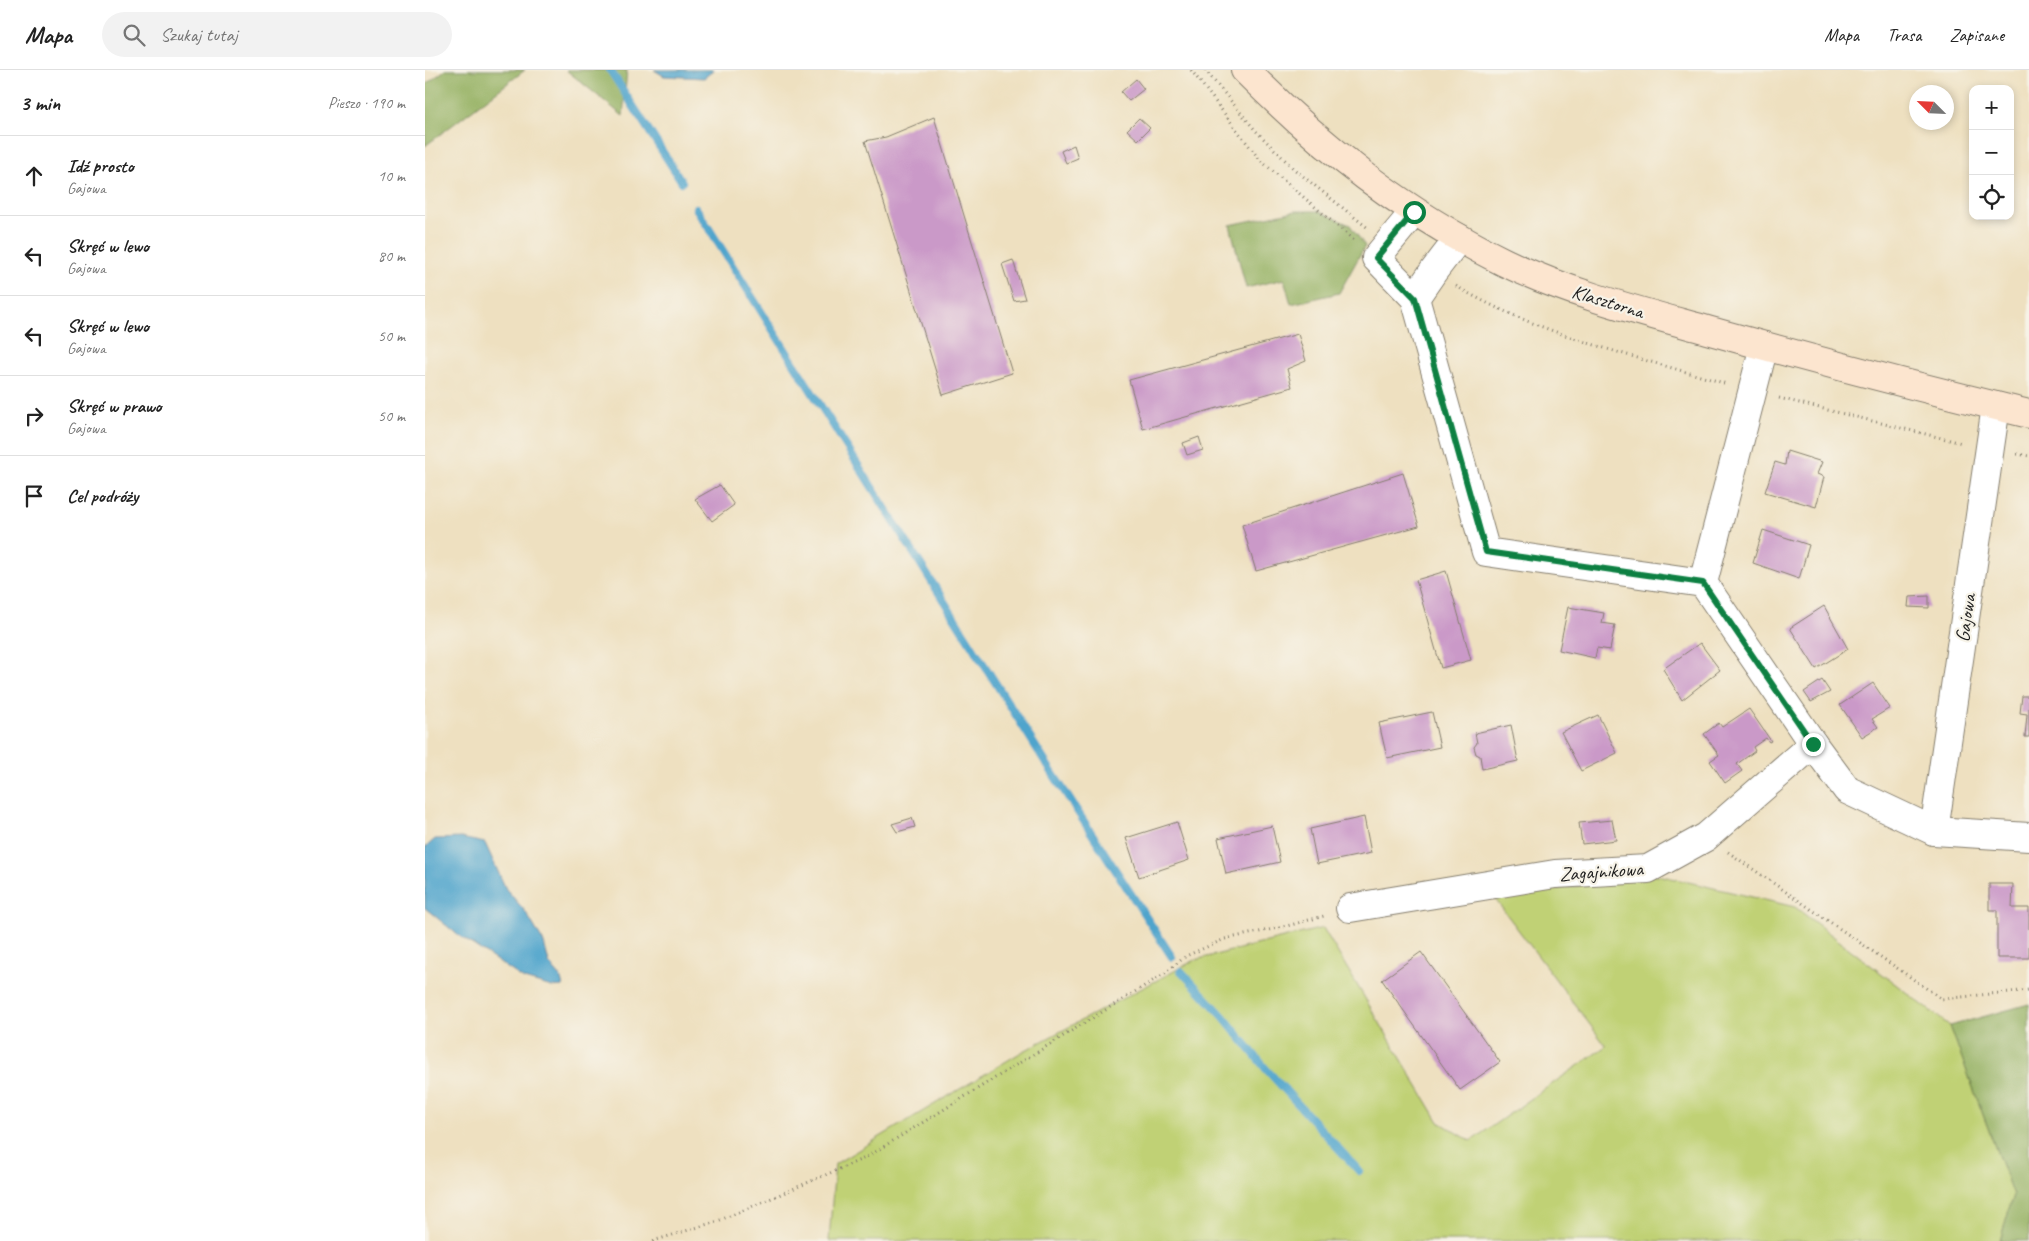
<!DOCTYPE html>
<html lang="pl">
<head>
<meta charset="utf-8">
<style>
	:root { --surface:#fff; --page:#f2f2f2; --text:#222; --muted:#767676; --line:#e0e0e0 }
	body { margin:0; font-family:Caveat,sans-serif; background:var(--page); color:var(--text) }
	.controls { position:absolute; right:15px; top:15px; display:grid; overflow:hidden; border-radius:10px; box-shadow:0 2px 8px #0003 }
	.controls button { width:45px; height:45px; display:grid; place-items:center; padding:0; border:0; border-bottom:1px solid var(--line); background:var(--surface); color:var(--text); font:25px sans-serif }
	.compass { position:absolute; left:1484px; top:15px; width:45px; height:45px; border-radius:50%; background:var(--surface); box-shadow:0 2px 8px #0003; rotate:294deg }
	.stop { position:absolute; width:15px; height:15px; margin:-11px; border:4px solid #0b8043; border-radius:50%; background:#fff }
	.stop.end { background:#0b8043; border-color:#fff; box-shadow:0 1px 5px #0008 }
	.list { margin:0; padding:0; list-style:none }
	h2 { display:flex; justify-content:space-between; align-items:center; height:65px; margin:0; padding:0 20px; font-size:21px }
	h2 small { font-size:16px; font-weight:400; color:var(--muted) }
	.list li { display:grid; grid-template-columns:32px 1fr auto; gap:15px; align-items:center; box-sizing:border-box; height:80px; padding:0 20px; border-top:1px solid var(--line) }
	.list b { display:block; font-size:19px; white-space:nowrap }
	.list p { margin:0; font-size:16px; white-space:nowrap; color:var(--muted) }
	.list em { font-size:16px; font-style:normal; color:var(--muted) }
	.icon { flex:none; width:28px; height:28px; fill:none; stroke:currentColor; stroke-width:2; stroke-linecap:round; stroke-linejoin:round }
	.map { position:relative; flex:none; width:1604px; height:1171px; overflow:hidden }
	header { display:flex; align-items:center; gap:30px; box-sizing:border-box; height:70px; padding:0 25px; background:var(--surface); border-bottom:1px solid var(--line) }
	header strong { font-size:24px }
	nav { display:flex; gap:28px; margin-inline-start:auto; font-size:18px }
	.search { width:350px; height:45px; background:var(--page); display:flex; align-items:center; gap:12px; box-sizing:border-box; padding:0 18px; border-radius:28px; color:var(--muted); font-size:19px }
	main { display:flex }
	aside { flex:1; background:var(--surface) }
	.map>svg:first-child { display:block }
</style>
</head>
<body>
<header>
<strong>Mapa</strong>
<div class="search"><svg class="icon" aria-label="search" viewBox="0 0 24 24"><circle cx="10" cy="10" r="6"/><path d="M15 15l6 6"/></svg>Szukaj tutaj</div>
<nav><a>Mapa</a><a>Trasa</a><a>Zapisane</a></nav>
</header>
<main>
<aside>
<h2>3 min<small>Pieszo · 190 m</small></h2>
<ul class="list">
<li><svg class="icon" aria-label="ahead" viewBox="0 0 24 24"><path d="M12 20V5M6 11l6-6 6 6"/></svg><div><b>Idź prosto</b><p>Gajowa</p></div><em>10 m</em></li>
<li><svg class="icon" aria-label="left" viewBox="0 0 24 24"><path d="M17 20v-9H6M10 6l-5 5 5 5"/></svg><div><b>Skręć w lewo</b><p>Gajowa</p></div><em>80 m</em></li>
<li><svg class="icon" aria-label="left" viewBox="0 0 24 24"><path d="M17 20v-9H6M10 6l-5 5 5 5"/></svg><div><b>Skręć w lewo</b><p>Gajowa</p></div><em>50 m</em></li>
<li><svg class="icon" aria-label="right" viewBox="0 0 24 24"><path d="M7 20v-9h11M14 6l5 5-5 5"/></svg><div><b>Skręć w prawo</b><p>Gajowa</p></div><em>50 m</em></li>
<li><svg class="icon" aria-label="arrive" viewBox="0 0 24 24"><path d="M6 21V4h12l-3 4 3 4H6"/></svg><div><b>Cel podróży</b></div></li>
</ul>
</aside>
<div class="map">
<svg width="1604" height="1171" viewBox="0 0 1604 1171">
	<rect width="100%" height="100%" fill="#f7f3e8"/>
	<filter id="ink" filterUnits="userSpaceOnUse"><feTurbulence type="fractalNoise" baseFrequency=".02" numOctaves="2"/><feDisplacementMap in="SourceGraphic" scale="10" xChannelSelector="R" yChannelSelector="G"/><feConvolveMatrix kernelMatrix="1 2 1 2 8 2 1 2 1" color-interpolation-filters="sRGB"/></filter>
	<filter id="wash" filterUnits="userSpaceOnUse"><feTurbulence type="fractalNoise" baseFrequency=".0096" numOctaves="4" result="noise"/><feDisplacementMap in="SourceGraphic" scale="20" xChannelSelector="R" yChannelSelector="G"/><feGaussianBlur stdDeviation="1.12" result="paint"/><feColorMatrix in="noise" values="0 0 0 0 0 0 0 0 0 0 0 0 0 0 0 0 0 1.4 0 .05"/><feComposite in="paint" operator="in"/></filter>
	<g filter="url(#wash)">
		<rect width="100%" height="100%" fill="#eee0c0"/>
		<path fill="#c0d174" stroke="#6e7648" d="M1229,804L1370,837L1525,956L1588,1125L1575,1171H404L410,1094L595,983L770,890L898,858L1014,1052L1046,1071L1181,976L1070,829Z"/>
		<g fill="#98b366" stroke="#5a6841">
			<path d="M20,0H100L0,76V15Z"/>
			<path d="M141,0H202L198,46Z"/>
			<path d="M870,141H893L925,155L940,176L914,223L866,234L859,209L821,218L805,155Z"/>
			<path d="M1604,934V1171H1575L1588,1125L1525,956Z"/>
		</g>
		<g fill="#50a4cc" stroke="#366074">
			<path d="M229,0H289L279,8L239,6Z"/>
			<path d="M36,768L60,773L81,819L100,841L119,873L124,893L135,906L138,916L127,917L99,909L33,865L0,838V778L10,769Z"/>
		</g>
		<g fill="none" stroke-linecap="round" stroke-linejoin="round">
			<g stroke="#50a4cc" stroke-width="8">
				<path d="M185,0L257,112"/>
				<path d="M271,138L621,693L747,887"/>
				<path d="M756,901L798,946L841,999L934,1101"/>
			</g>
		</g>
		<g id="blocks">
			<g fill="#ca99c8">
				<path d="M711,9L719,19L704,31L696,22Z"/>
				<path d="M509,47L587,303L518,325L440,71L461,67Z"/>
				<path d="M714,48L725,58L713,70L702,60Z"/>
				<path d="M649,75L653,88L641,93L636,81Z"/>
				<path d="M588,190L600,229L589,231L577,194Z"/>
				<path d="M873,264L881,291L862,299L867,317L718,359L704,310Z"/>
				<path d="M774,367L778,380L762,385L758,373Z"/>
				<path d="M1362,381L1397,392L1392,404L1399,407L1391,437L1340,422L1350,392L1360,395Z"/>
				<path d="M978,403L994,456L831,501L817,455Z"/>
				<path d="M295,415L309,435L287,451L270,429Z"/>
				<path d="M1338,460L1384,475L1374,509L1328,493Z"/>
				<path d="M1021,501L1046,590L1016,598L991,510Z"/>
				<path d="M1504,526V538L1483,537L1484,527Z"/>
				<path d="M1399,536L1423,579L1391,599L1365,558Z"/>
				<path d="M1143,537L1179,543L1177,553L1190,555L1185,580L1172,578L1170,588L1134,580Z"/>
				<path d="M1275,573L1295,600L1257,630L1238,599Z"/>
				<path d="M1397,610L1405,622L1386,632L1379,622Z"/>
				<path d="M1448,613L1465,638L1447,649L1453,657L1437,667L1415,635Z"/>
				<path d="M1597,626H1604V667H1600L1602,644L1595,643Z"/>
				<path d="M1324,639L1346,671L1344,672L1341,668L1328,677L1330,681L1312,694L1317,701L1300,713L1285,691L1294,685L1279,664L1294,653L1297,657Z"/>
				<path d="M1007,642L1015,677L962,688L954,653Z"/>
				<path d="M1173,645L1192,683L1156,701L1136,662Z"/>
				<path d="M1086,655L1093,691L1057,699L1055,686L1051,684L1049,677L1052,673L1050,663Z"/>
				<path d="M939,747L946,783L892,794L885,759Z"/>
				<path d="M487,748L490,757L472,762L467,754Z"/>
				<path d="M1187,750L1191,770L1157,774L1154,753Z"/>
				<path d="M752,752L764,790L714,807L701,768Z"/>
				<path d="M847,756L855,792L801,804L793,768Z"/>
				<path d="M1564,814H1588L1587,838H1604V888H1572V840H1564Z"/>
				<path d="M996,882L1075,992L1035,1020L957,910Z"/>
			</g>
		</g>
	</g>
	<g filter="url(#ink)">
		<use href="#blocks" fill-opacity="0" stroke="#857e6e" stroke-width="1"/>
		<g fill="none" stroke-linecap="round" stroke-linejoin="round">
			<defs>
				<g id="minor">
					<path d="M989,142L951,188L990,228L1061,482L1278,513L1388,674L1422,720L1509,761L1604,767"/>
					<path d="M990,228L1008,202L1034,168"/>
					<path d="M1278,513L1339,276"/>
					<path d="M1509,761L1571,336"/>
					<path d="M925,838L1130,804L1223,799L1281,767L1388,674"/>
				</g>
				<path id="secondary" d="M820,0C898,79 979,142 1079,192C1143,223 1214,241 1282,260C1389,290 1496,318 1604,344"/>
			</defs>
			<use href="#minor" stroke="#857e6e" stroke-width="30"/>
			<use href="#secondary" stroke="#857e6e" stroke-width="30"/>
			<g stroke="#857e6e" stroke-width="3" stroke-dasharray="1 4" stroke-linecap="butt">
				<path d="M766,0L835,90L931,172"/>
				<path d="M780,0L831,61L869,99L943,158"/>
				<path d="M1031,216C1111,264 1213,287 1302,314"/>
				<path d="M1354,328L1537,373"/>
				<path d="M1592,384L1604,386"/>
				<path d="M1303,782L1517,929L1604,920"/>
				<path d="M228,1171L293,1151L440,1088L739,904L761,886L800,869L858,857L899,846"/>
			</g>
			<use href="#minor" stroke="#fff" stroke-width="28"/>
			<use href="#secondary" stroke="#fce5cf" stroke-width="28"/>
		</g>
	</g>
	<g fill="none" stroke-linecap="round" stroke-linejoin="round" filter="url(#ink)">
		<path stroke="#0b8043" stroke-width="6" d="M989,142L951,188L990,228L1061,482L1278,513L1388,674"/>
	</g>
	<g text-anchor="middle" stroke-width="4.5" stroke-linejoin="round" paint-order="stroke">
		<g font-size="20" fill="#1c1c1c" stroke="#f7f3e8">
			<text transform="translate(1183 231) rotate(17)" y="7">Klasztorna</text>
			<text transform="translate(1540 548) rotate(-82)" y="7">Gajowa</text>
			<text transform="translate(1176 801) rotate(-4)" y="7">Zagajnikowa</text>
		</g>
	</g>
</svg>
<div class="controls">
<button>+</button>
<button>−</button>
<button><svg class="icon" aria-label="locate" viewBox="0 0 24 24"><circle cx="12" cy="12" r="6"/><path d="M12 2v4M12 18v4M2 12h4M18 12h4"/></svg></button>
</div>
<svg class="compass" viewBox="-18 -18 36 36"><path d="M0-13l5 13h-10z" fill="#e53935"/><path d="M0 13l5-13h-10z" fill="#767676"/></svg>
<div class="stop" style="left:989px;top:142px"></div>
<div class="stop end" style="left:1388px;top:674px"></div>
</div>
</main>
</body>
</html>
